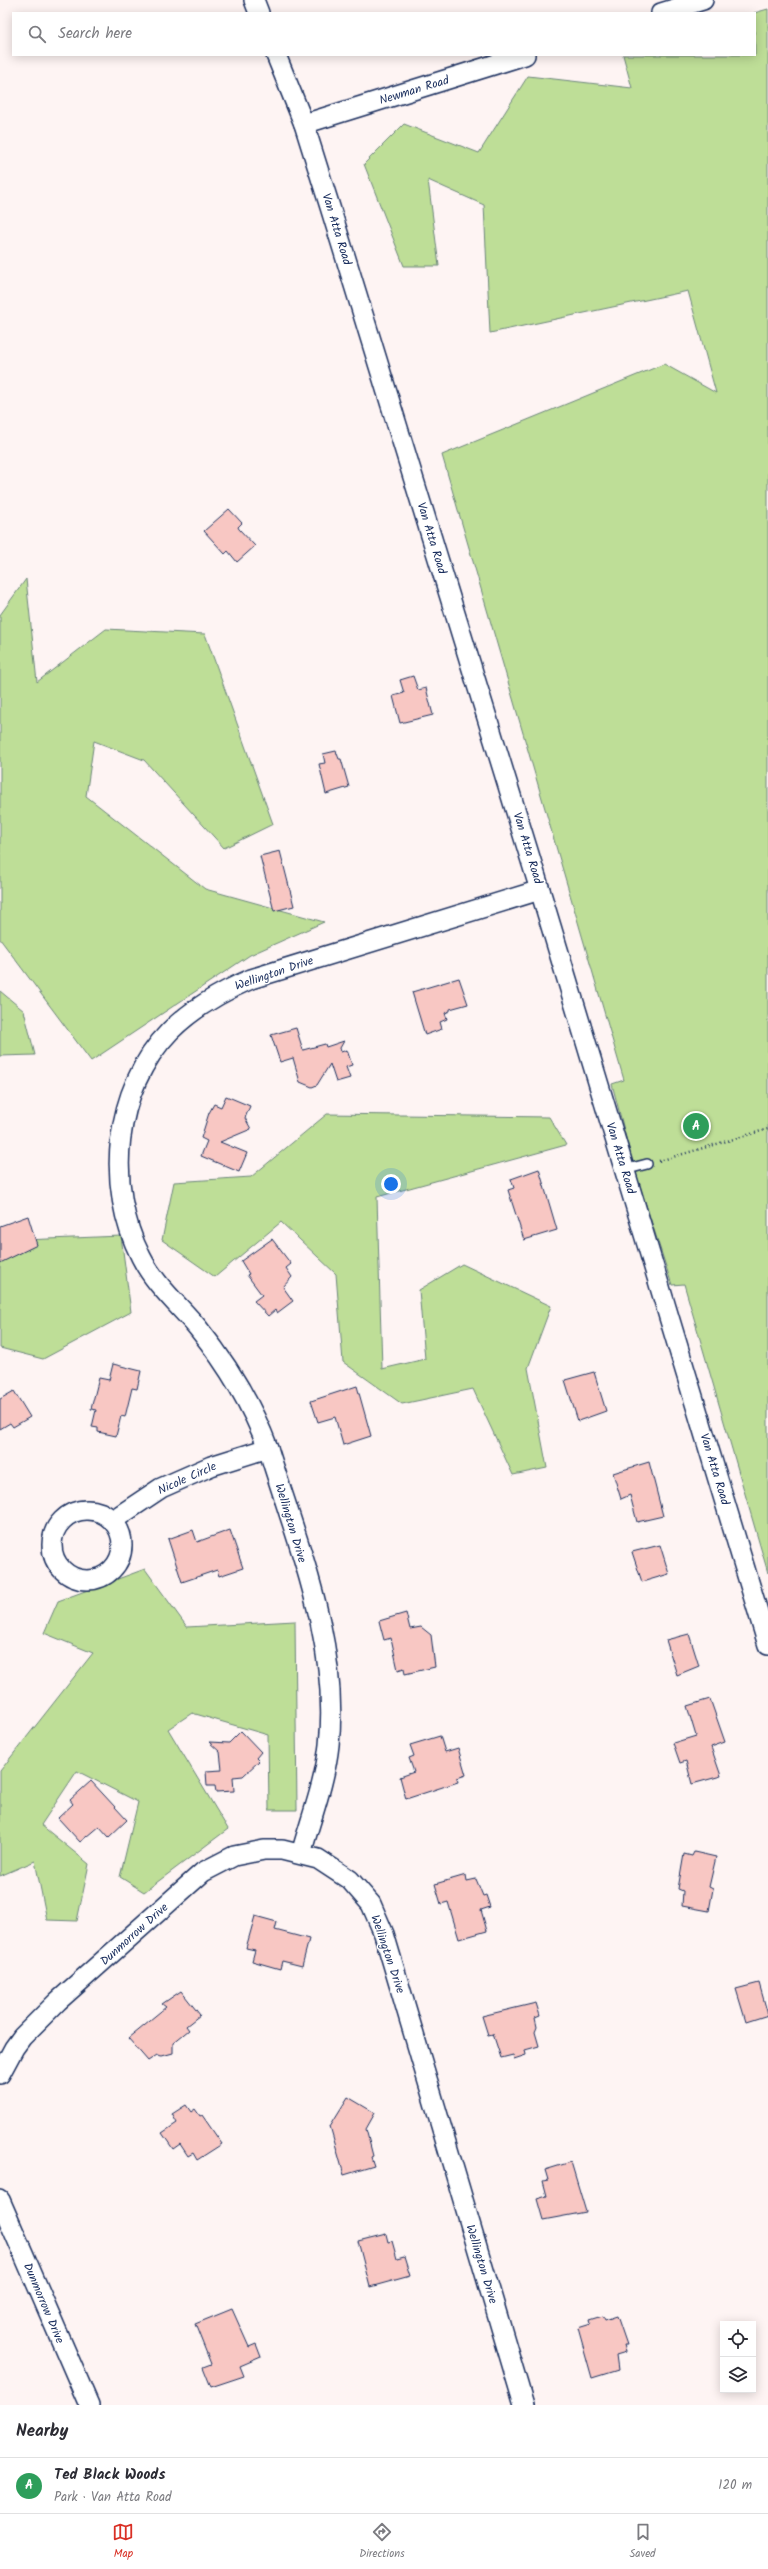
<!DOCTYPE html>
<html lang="en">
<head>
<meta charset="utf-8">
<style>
	:root { --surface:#fff; --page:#f7f7f7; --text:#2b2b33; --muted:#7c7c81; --line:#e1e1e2; --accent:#d93025 }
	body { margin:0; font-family:Kalam,sans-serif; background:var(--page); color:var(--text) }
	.controls { position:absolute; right:12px; bottom:12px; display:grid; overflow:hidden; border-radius:0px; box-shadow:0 2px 10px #0003 }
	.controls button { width:36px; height:36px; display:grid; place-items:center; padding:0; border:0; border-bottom:1px solid var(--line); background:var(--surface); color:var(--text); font:20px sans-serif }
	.you { position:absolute; left:391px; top:1184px; width:14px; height:14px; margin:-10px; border:3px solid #fff; border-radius:50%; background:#1a73e8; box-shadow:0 0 0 6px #1a73e833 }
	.badge { display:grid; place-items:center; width:26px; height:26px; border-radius:50%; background:var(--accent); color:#fff; font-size:13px; font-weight:700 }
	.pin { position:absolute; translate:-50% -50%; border:2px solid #fff; box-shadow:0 1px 4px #0006 }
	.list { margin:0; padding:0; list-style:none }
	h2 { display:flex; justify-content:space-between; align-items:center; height:52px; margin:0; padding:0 16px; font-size:17px }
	h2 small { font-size:13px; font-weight:400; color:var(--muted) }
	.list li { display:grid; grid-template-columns:26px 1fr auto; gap:12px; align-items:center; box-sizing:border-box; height:56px; padding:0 16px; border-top:1px solid var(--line) }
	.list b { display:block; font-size:15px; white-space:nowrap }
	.list p { margin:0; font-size:13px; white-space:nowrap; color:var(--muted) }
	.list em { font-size:13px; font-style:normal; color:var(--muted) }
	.icon { flex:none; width:22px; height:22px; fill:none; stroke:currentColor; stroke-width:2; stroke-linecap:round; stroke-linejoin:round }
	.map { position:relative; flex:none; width:768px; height:2405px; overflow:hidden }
	.search { position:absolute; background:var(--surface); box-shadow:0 2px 10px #0003; left:12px; right:12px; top:12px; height:44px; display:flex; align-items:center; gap:10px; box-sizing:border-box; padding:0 14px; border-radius:0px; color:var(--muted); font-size:15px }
	.sheet { height:108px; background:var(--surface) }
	nav { display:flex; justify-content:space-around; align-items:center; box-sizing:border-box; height:56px; border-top:1px solid var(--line); background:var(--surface); font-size:11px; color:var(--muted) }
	nav a { display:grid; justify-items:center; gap:2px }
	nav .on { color:var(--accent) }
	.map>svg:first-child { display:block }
</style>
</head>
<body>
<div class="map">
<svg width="768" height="2405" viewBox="0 0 768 2405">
	<rect width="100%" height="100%" fill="#fef4f3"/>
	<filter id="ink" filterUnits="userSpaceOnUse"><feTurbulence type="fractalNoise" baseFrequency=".025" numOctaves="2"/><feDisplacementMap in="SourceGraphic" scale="8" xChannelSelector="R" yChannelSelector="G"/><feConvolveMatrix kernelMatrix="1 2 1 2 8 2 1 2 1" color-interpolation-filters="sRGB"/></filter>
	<g filter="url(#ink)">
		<g fill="#bede97" stroke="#6c867a">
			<path d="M768,9V1573L684,1284L672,1285L634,1168L612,1084L624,1080L442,455L664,364L716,393L688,291L490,333L484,205L428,180L439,266H404L364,164L404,124L479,153L528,76L632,88L623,55H755L754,13Z"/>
			<path d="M26,579L37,682L106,629L205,634L273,824L224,848L144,760L94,741L86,796L205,889L324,922L250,955L91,1061L0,939V615Z"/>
			<path d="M0,991L24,1011L35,1055L0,1056Z"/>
			<path d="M327,1114L549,1117L566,1145L377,1197L382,1369L425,1359L419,1290L462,1264L551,1306L528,1368L547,1468L513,1475L473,1389L402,1404L343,1362L336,1274L281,1222L215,1277L162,1240L174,1182L251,1177Z"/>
			<path d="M121,1236L131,1312L43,1359L0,1348V1241Z"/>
			<path d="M145,1569L187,1627L295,1621L297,1810H269L268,1735L192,1713L168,1729L228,1829L144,1892L120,1877L138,1802L77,1771L41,1825L89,1864L77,1921L47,1920L35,1861L0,1876V1771L93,1653L44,1633L58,1601Z"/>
		</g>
		<g fill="#f8c7c3" stroke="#1b2f5e">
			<path d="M229,509L242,523L238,527L239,529L255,546L237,562L228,551L225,554L204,531Z"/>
			<path d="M413,676L418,690L426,688L433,715L400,723L393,696L404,693L400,680Z"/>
			<path d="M336,751L339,759H341L349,787L326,794L319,764L325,763L323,754Z"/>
			<path d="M280,851L294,906L274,911L260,856Z"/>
			<path d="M459,978L468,1004L450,1009V1011L445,1013L447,1019L440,1022L442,1029L425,1035L412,992Z"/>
			<path d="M296,1028L303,1050L325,1044L326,1047L344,1041L340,1048L341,1052L347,1050L352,1065L346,1067L350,1078L336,1082L330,1064L317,1085L312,1087L300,1082L293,1058L280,1062L271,1035Z"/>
			<path d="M226,1096L250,1106L245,1118L251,1129L220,1142L247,1153L239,1172L201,1156L207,1141L201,1138L209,1113L214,1104L221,1107Z"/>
			<path d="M539,1169L557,1230L524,1240L508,1190L514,1188L511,1179Z"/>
			<path d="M28,1216L37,1245L0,1263V1226Z"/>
			<path d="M272,1239L291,1264L286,1268L292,1277L283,1287L293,1301L277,1313L275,1310L268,1316L254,1301L262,1295L247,1275L249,1274L241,1261Z"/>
			<path d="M113,1364L141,1371L137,1389L132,1388L125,1417L121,1416L116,1436L98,1432V1428L92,1427L96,1410L91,1409L99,1378L109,1380Z"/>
			<path d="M594,1372L606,1411L578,1421L565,1380Z"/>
			<path d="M357,1386L371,1436L343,1445L335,1417L318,1422L311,1401Z"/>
			<path d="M14,1391L30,1417L13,1427L10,1423L0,1429V1399Z"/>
			<path d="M649,1462L663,1516L637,1522L630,1495L621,1499L613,1473Z"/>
			<path d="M193,1530L197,1542L230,1530L243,1568L219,1576L217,1570L182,1582L168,1539Z"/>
			<path d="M660,1545L669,1574L642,1582L632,1552Z"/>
			<path d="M406,1613L410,1629L421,1627L431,1635L435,1667L405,1674L404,1668L398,1670L391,1638L384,1640L379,1621Z"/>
			<path d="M689,1634L699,1666L677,1675L666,1640Z"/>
			<path d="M710,1699L725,1742L711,1747L721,1776L692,1784L686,1761L680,1763L673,1743L696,1736L687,1706Z"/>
			<path d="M241,1731L261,1752L256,1758L259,1761L243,1776L233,1777L234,1791L216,1792L215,1786H207L206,1771L222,1770L220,1752L209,1742L229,1743Z"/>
			<path d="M440,1736L445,1752L458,1748L466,1775L457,1778L458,1782L406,1799L400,1777L414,1772L409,1758L414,1756L410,1745Z"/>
			<path d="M91,1781L127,1820L109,1837L99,1826L80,1842L58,1818L73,1804L70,1800Z"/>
			<path d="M694,1852L716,1857L709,1887L713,1889L709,1911L682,1906L683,1891L678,1889L684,1854L692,1856Z"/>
			<path d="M466,1875L467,1881L476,1879L483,1896L486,1895L490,1907L481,1910L487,1931L459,1939L448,1902L441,1904L435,1884Z"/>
			<path d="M255,1916L277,1922L275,1930L309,1939L302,1966L282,1961L280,1969L252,1961L255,1950L246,1948Z"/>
			<path d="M759,1983L768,2015L746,2022L736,1989Z"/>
			<path d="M181,1991L200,2015L186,2026L189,2030L173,2043V2053L162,2056L157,2055L148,2061L128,2038L166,2007L162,2004Z"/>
			<path d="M536,2003L540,2016L535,2018L537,2027L535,2032L539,2046L525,2050L526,2055L514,2059L513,2055L501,2058L493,2034L488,2035L482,2016Z"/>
			<path d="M348,2097L375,2113L366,2129L373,2156L371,2157L374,2166L344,2175L330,2126Z"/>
			<path d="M186,2105L191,2112L195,2109L200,2116L202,2115L222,2144L197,2160L193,2153L188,2156L180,2144L173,2149L162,2133L177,2123L172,2114Z"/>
			<path d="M571,2162L586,2212L543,2220L537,2199L547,2196L543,2181L548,2180L545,2170Z"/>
			<path d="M386,2234L388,2242L392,2241L397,2259L404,2257L410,2276L370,2287L358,2241Z"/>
			<path d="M232,2309L249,2347L256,2344L261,2357L240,2366L244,2376L211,2387L203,2367L211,2364L195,2324Z"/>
			<path d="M603,2316L605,2320L617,2316L627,2345H624L626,2352L616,2355L618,2370L592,2378L578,2328L591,2324L590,2320Z"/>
		</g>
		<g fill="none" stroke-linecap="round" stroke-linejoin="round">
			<defs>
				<path id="lane" d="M624,1170L647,1164"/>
				<g id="street">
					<path d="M254,0L259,13"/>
					<path d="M661,13L703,0"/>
					<path d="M276,55L304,124L330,207L540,890L768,1645"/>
					<path d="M304,124L525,55"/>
					<circle cx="87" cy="1545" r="35"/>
					<path d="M113,1520L161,1488L211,1466L268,1448"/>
					<path d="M301,1854C311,1818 325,1782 329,1745C340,1644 297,1543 268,1448C251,1403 228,1365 198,1328C179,1305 155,1285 141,1257C105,1187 113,1089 170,1031C193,1008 221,992 251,979L540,890"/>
					<path d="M0,2074L14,2048L22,2037L58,2001L203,1872L234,1856L264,1850H282L318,1859L350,1880L371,1904L384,1934L524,2405"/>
					<path d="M0,2200L89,2405"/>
				</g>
			</defs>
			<use href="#lane" stroke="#1b2f5e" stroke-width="12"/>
			<use href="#street" stroke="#1b2f5e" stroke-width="22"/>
			<path stroke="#1b2f5e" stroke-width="2.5" stroke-dasharray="1 3" stroke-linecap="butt" d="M659,1161L768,1129"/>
			<use href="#lane" stroke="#fff" stroke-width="9"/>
			<use href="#street" stroke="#fff" stroke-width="19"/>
		</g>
	</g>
	<g text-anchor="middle" stroke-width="3" stroke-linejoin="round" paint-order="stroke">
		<g font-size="12" fill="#1b2f5e" stroke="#fff">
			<text transform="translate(414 90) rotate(-17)" y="4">Newman Road</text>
			<text transform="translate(337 229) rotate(73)" y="4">Van Atta Road</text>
			<text transform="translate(432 538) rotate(73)" y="4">Van Atta Road</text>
			<text transform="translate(528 848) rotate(73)" y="4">Van Atta Road</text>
			<text transform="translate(274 973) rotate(-19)" y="4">Wellington Drive</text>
			<text transform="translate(621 1158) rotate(73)" y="4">Van Atta Road</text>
			<text transform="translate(715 1469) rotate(73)" y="4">Van Atta Road</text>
			<text transform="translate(187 1478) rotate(-24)" y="4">Nicole Circle</text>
			<text transform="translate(291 1523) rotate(73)" y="4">Wellington Drive</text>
			<text transform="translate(134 1934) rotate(-42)" y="4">Dunmorrow Drive</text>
			<text transform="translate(388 1954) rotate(71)" y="4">Wellington Drive</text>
			<text transform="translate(482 2264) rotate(73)" y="4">Wellington Drive</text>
			<text transform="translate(44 2303) rotate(67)" y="4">Dunmorrow Drive</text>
		</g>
	</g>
</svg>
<div class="controls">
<button><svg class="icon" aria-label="locate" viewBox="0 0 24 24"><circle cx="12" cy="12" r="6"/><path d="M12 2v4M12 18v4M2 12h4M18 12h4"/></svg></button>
<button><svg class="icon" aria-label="layers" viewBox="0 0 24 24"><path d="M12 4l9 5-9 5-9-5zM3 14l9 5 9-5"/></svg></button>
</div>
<div class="you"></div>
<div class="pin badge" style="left:696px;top:1126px;background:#2e9e5b">A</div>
<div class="search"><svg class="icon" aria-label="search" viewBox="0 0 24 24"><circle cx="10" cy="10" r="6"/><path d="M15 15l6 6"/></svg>Search here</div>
</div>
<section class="sheet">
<h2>Nearby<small></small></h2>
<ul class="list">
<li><span class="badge" style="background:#2e9e5b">A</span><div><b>Ted Black Woods</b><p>Park · Van Atta Road</p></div><em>120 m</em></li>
</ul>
</section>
<nav>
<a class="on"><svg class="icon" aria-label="map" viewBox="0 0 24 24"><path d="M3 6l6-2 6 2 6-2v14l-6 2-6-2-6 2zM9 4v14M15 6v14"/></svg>Map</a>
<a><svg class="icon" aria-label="directions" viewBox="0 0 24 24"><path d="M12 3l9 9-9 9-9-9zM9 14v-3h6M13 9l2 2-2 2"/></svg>Directions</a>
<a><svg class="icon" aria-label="saved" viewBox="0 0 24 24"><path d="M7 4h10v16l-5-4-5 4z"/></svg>Saved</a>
</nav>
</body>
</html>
